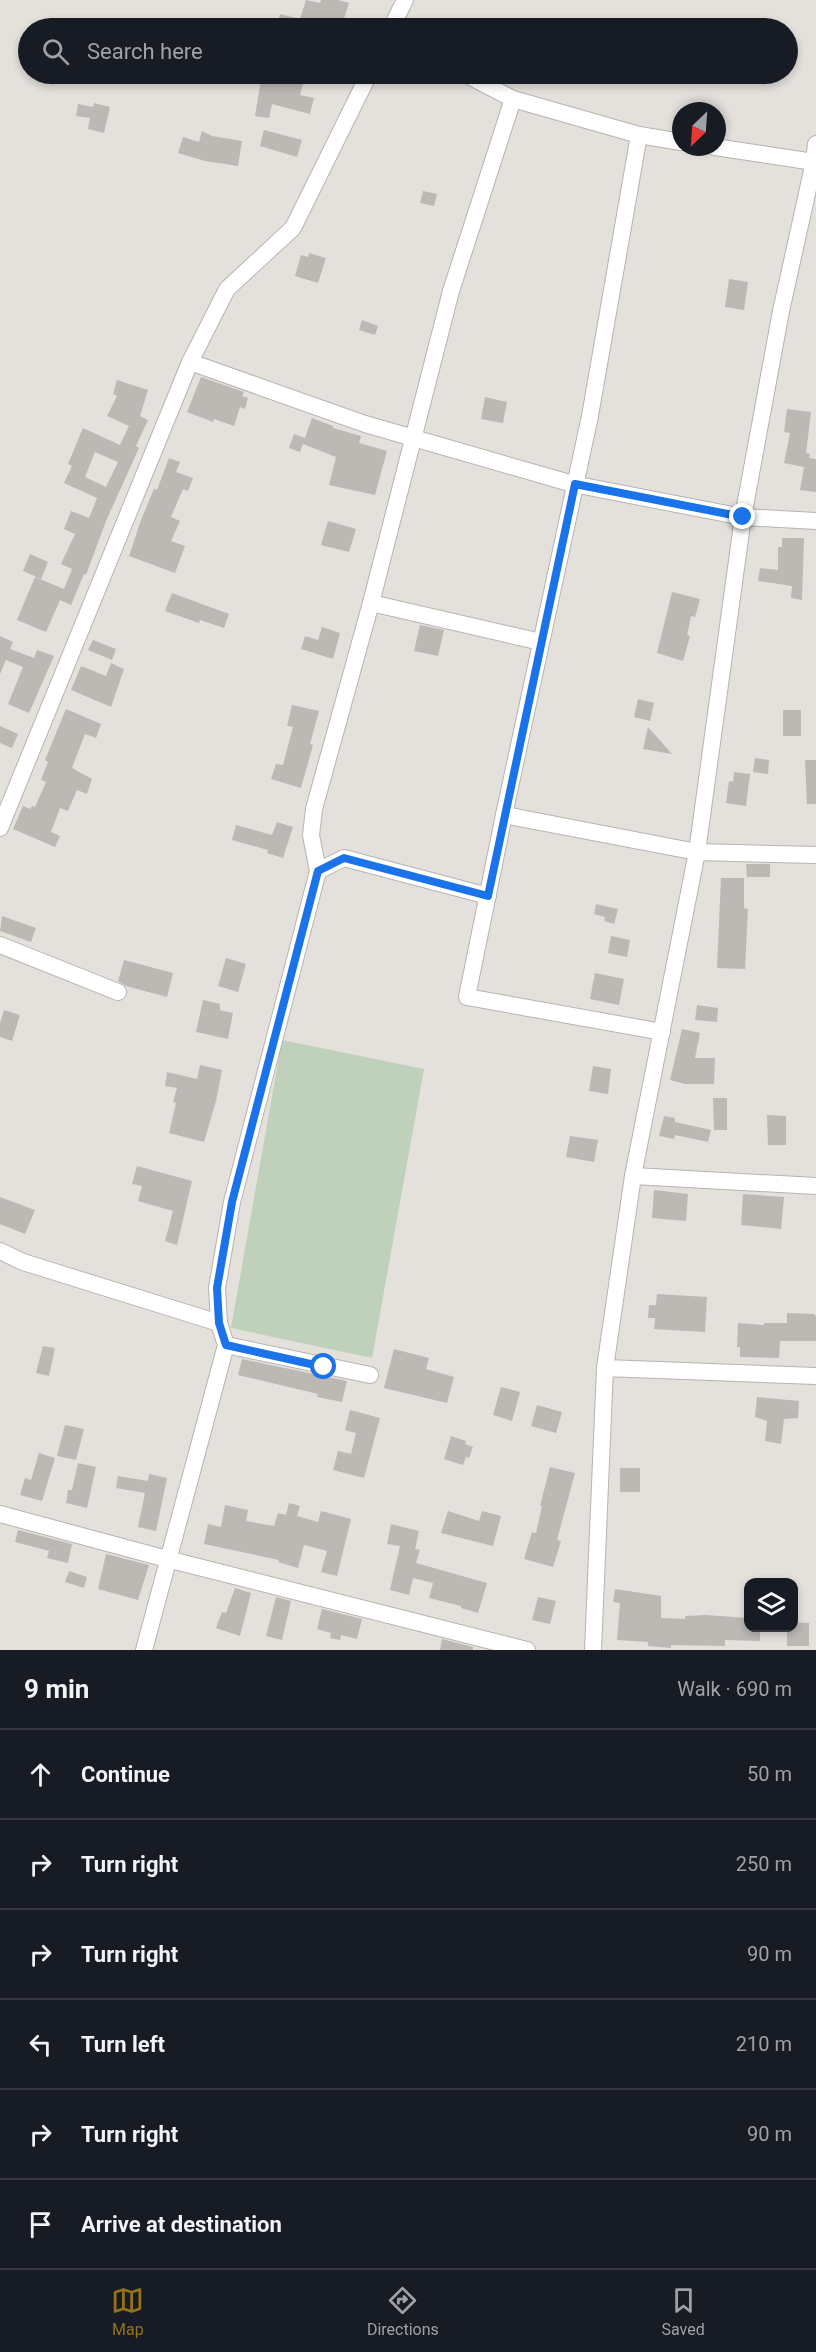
<!DOCTYPE html>
<html lang="en">
<head>
<meta charset="utf-8">
<style>
	:root { --surface:#171b24; --page:#242831; --text:#f1f3f6; --muted:#9ea1a6; --line:#363941; --accent:#95731b }
	body { margin:0; font-family:Roboto,sans-serif; background:var(--page); color:var(--text) }
	.controls { position:absolute; right:18px; bottom:18px; display:grid; overflow:hidden; border-radius:12px; box-shadow:0 3px 9px #0003 }
	.controls button { width:54px; height:54px; display:grid; place-items:center; padding:0; border:0; border-bottom:2px solid var(--line); background:var(--surface); color:var(--text); font:30px sans-serif }
	.compass { position:absolute; left:672px; top:102px; width:54px; height:54px; border-radius:50%; background:var(--surface); box-shadow:0 3px 9px #0003; rotate:205deg }
	.stop { position:absolute; width:18px; height:18px; margin:-14px; border:4px solid #1a73e8; border-radius:50%; background:#fff }
	.stop.end { background:#1a73e8; border-color:#fff; box-shadow:0 2px 6px #0008 }
	.list { margin:0; padding:0; list-style:none }
	h2 { display:flex; justify-content:space-between; align-items:center; height:78px; margin:0; padding:0 24px; font-size:26px }
	h2 small { font-size:20px; font-weight:400; color:var(--muted) }
	.list li { display:grid; grid-template-columns:39px 1fr auto; gap:18px; align-items:center; box-sizing:border-box; height:90px; padding:0 24px; border-top:2px solid var(--line) }
	.list b { display:block; font-size:22px; white-space:nowrap }
	.list em { font-size:20px; font-style:normal; color:var(--muted) }
	.icon { flex:none; width:33px; height:33px; fill:none; stroke:currentColor; stroke-width:2; stroke-linecap:round; stroke-linejoin:round }
	.map { position:relative; flex:none; width:816px; height:1650px; overflow:hidden }
	.search { position:absolute; background:var(--surface); box-shadow:0 3px 9px #0003; left:18px; right:18px; top:18px; height:66px; display:flex; align-items:center; gap:15px; box-sizing:border-box; padding:0 21px; border-radius:33px; color:var(--muted); font-size:22px }
	.sheet { height:618px; background:var(--surface) }
	nav { display:flex; justify-content:space-around; align-items:center; box-sizing:border-box; height:84px; border-top:2px solid var(--line); background:var(--surface); font-size:16px; color:var(--muted) }
	nav a { display:grid; justify-items:center; gap:3px }
	nav .on { color:var(--accent) }
	.map>svg:first-child { display:block }
</style>
</head>
<body>
<div class="map">
<svg width="816" height="1650" viewBox="0 0 816 1650">
	<rect width="100%" height="100%" fill="#e4e0dc"/>
	<path fill="#c0d1bb" d="M282,1040L424,1069L372,1358L231,1328Z"/>
	<g fill="#bcb8b4" fill-rule="evenodd">
		<path d="M306,0L320,3L321,0H338L349,3L341,28H291L277,25L280,14L300,19Z"/>
		<path d="M262,74H306L300,95L314,98L310,114L272,104L269,118L255,116Z"/>
		<path d="M94,103L110,107L104,133L88,129L90,118L76,116L78,104L93,107Z"/>
		<path d="M264,130L302,140L297,157L260,146Z"/>
		<path d="M202,131L212,136L242,141L238,166L205,161L178,153L183,137L199,142Z"/>
		<path d="M423,191L437,194L434,206L420,203Z"/>
		<path d="M309,253L326,258L318,283L295,276L301,255L308,257Z"/>
		<path d="M729,279L748,282L744,310L725,307Z"/>
		<path d="M362,320L378,326L375,335L359,330Z"/>
		<path d="M201,377L244,392L242,396L248,398L245,409L240,407L234,426L214,419L213,422L187,412Z"/>
		<path d="M117,380L148,390L140,416L148,420L136,446L139,448L106,521L86,575L84,574L71,605L60,600L46,632L17,620L35,577L64,589L72,569L61,564L75,534L64,529L71,511L89,518L97,498L64,483L72,466L68,464L83,428L120,445L129,426L107,416L117,396L113,394ZM95,452L118,462L106,487L85,477Z"/>
		<path d="M485,397L507,402L503,423L481,419Z"/>
		<path d="M787,409L811,412L806,453L810,454L809,458L816,459V492L800,490L804,467L784,463L790,433L784,432Z"/>
		<path d="M312,418L333,426V428L361,436L359,443L387,451L375,495L329,485L336,457L303,444L300,452L289,448L294,434L305,438L304,441Z"/>
		<path d="M169,458L180,462L176,472L193,478L188,491L183,489L171,517L180,521L171,541L185,546L175,573L129,556L141,520L154,489L157,490Z"/>
		<path d="M328,521L356,529L349,552L321,545Z"/>
		<path d="M782,538H804L802,600L791,598L792,586L758,581L760,568L778,570V547H782Z"/>
		<path d="M30,554L48,562L41,579L23,571Z"/>
		<path d="M672,592L700,599L695,617L691,616L687,635L690,636L683,661L657,653Z"/>
		<path d="M172,593L229,614L224,628L200,620L199,623L165,611Z"/>
		<path d="M420,625L444,630L438,656L414,651Z"/>
		<path d="M322,627L340,633L333,659L301,649L305,636L318,640Z"/>
		<path d="M0,636L13,642L10,649L34,658L37,650L54,656L29,713L8,704L23,667L6,660L0,674Z"/>
		<path d="M93,640L116,649L112,660L88,650Z"/>
		<path d="M111,663L124,669L111,707L71,690L81,666L106,676Z"/>
		<path d="M638,699L654,703L650,721L634,717Z"/>
		<path d="M292,705L319,711L310,744L313,745L301,788L271,779L276,764L283,765L293,727L287,726Z"/>
		<path d="M66,709L101,724L96,738L85,734L72,768L92,779L87,794L77,790L68,811L60,808L51,832L60,836L55,847L13,829L23,806L30,809L32,806L35,807L46,782L41,780L48,762L45,760Z"/>
		<rect x="783" y="710" width="18" height="26"/>
		<path d="M0,726L18,734L12,748L0,743Z"/>
		<path d="M648,727L672,754L643,749Z"/>
		<path d="M755,758L769,760L768,774L753,772Z"/>
		<path d="M805,760H816V804H807Z"/>
		<path d="M734,772L750,774L746,806L726,803L729,781L733,782Z"/>
		<path d="M277,822L293,827L283,858L267,853L268,850L232,840L236,825L272,835Z"/>
		<path d="M746,864H770V877H747Z"/>
		<path d="M721,878H744V908L748,909L745,969L717,968Z"/>
		<path d="M596,904L618,909L614,924L604,921L605,917L594,914Z"/>
		<path d="M2,916L36,928L31,942L0,931Z"/>
		<path d="M611,936L630,940L627,957L608,953Z"/>
		<path d="M226,958L246,964L238,992L218,986Z"/>
		<path d="M124,960L173,973L167,997L126,986L118,981Z"/>
		<path d="M595,973L624,979L619,1005L590,999Z"/>
		<path d="M203,1000L220,1004V1010L233,1013L228,1039L196,1032Z"/>
		<path d="M697,1005L718,1008L717,1022L695,1020Z"/>
		<path d="M4,1010L20,1015L12,1041L0,1037V1023Z"/>
		<path d="M682,1029L700,1033L695,1058H715L714,1084H685L670,1080Z"/>
		<path d="M200,1065L222,1070L216,1101L204,1142L169,1133L176,1103L173,1102L177,1088L165,1086L167,1072L197,1079Z"/>
		<path d="M593,1066L611,1069L608,1094L589,1091Z"/>
		<path d="M713,1098H727V1130H714Z"/>
		<path d="M767,1115L786,1116V1145H768Z"/>
		<path d="M664,1116L675,1118V1122L711,1130L708,1142L675,1135L674,1139L659,1136Z"/>
		<path d="M570,1136L598,1140L594,1162L566,1157Z"/>
		<path d="M137,1166L192,1181L177,1245L165,1241L173,1211L138,1201L142,1186L132,1184Z"/>
		<path d="M654,1190L688,1194L686,1221L652,1218Z"/>
		<path d="M743,1194L784,1197L781,1229L741,1225Z"/>
		<path d="M0,1197L35,1210L25,1234L0,1224Z"/>
		<path d="M657,1294L707,1297L705,1332L654,1329L655,1318H648L649,1305H656Z"/>
		<path d="M787,1313L814,1314L816,1316V1341H780L779,1358L740,1357V1347H737L738,1323L764,1325V1323H787Z"/>
		<path d="M43,1346L55,1348L49,1376L36,1373Z"/>
		<path d="M394,1349L429,1358L426,1369L454,1377L447,1403L384,1388Z"/>
		<path d="M242,1359L347,1381L342,1402L317,1397L318,1394L238,1375Z"/>
		<path d="M501,1387L520,1392L512,1421L493,1415Z"/>
		<path d="M757,1397L799,1401L798,1418L784,1419L781,1444L765,1441L767,1421L755,1417Z"/>
		<path d="M537,1405L562,1412L556,1433L531,1426Z"/>
		<path d="M350,1410L380,1418L364,1478L333,1470L338,1451L351,1454L356,1433L345,1430Z"/>
		<path d="M65,1425L84,1429L76,1460L57,1456Z"/>
		<path d="M451,1436L466,1441L465,1444L473,1447L469,1458L466,1457L463,1465L444,1459Z"/>
		<path d="M39,1453L55,1458L42,1501L20,1495L25,1478L31,1480Z"/>
		<path d="M78,1463L96,1467L87,1508L66,1503L68,1490H72Z"/>
		<path d="M550,1467L575,1473L557,1540L561,1541L553,1567L524,1559L532,1532L536,1533L542,1506H540Z"/>
		<rect x="620" y="1468" width="20" height="24"/>
		<path d="M149,1474L167,1478L156,1531L138,1527L145,1493L116,1488L118,1476L148,1481Z"/>
		<path d="M289,1503L300,1506L297,1516L318,1522L321,1511L351,1519L337,1576L321,1572L327,1551L304,1545L298,1568L278,1562L279,1560L204,1544L208,1524L221,1527L225,1505L248,1510L246,1521L274,1526L278,1513L286,1515Z"/>
		<path d="M448,1511L479,1521L482,1511L501,1516L493,1546L441,1533Z"/>
		<path d="M391,1524L419,1531L415,1549L420,1550L416,1563L487,1583L478,1613L461,1608V1606L429,1598L433,1583L413,1578L409,1595L390,1590L400,1546L387,1544Z"/>
		<path d="M18,1530L72,1544L68,1563L47,1558L49,1551L15,1542Z"/>
		<path d="M106,1554L149,1565L138,1600L98,1589Z"/>
		<path d="M69,1571L87,1577L84,1588L65,1582Z"/>
		<path d="M235,1588L251,1593L240,1636L216,1628L222,1612L226,1613Z"/>
		<path d="M615,1589L661,1596V1618L685,1619V1616L706,1615L748,1618L750,1630H760V1641L725,1640V1646L671,1645V1648L648,1646V1642L617,1640L620,1603L613,1602Z"/>
		<path d="M276,1597L291,1601L282,1640L266,1636Z"/>
		<path d="M538,1597L556,1601L550,1624L532,1620Z"/>
		<path d="M322,1609L362,1619L357,1639L341,1635L340,1640L330,1638L331,1633L317,1629Z"/>
		<path d="M794,1622L809,1623V1646H787V1628H794Z"/>
		<path d="M442,1639L473,1647V1650H440Z"/>
	</g>
	<g fill="none" stroke-linecap="round" stroke-linejoin="round">
		<defs>
			<g id="minor">
				<path d="M391,28L405,0"/>
				<path d="M465,74L513,99L639,135L681,142"/>
				<path d="M639,135L590,416L504,815L467,997L662,1032"/>
				<path d="M715,147L814,162"/>
				<path d="M190,362L365,424L573,484L743,517L781,311L814,162L816,144"/>
				<path d="M371,603L541,642"/>
				<path d="M504,815L697,852L816,855"/>
				<path d="M0,828L190,362L227,289L293,228L369,74"/>
				<path d="M318,871L344,858L488,896"/>
				<path d="M0,945L118,992"/>
				<path d="M633,1176L816,1186"/>
				<path d="M0,1251L23,1262L219,1323"/>
				<path d="M226,1345L370,1375"/>
				<path d="M605,1368L633,1176L697,852L743,517L816,521"/>
				<path d="M0,1514L167,1559L527,1650"/>
				<path d="M144,1650L226,1345L219,1323L217,1288L232,1202L318,871L311,835L314,809L371,603L451,291L513,99"/>
				<path d="M593,1650L605,1368L816,1376"/>
			</g>
		</defs>
		<use href="#minor" stroke="#b7b4af" stroke-width="18"/>
		<use href="#minor" stroke="#fff" stroke-width="16"/>
	</g>
	<g fill="none" stroke-linecap="round" stroke-linejoin="round">
		<path stroke="#1a73e8" stroke-width="8" d="M324,1367L226,1345L219,1323L217,1288L232,1202L318,871L344,858L488,896L575,484L743,517"/>
	</g>
</svg>
<div class="controls">
<button><svg class="icon" aria-label="layers" viewBox="0 0 24 24"><path d="M12 4l9 5-9 5-9-5zM3 14l9 5 9-5"/></svg></button>
</div>
<svg class="compass" viewBox="-18 -18 36 36"><path d="M0-13l5 13h-10z" fill="#e53935"/><path d="M0 13l5-13h-10z" fill="#9ea1a6"/></svg>
<div class="stop" style="left:324px;top:1367px"></div>
<div class="stop end" style="left:743px;top:517px"></div>
<div class="search"><svg class="icon" aria-label="search" viewBox="0 0 24 24"><circle cx="10" cy="10" r="6"/><path d="M15 15l6 6"/></svg>Search here</div>
</div>
<section class="sheet">
<h2>9 min<small>Walk · 690 m</small></h2>
<ul class="list">
<li><svg class="icon" aria-label="ahead" viewBox="0 0 24 24"><path d="M12 20V5M6 11l6-6 6 6"/></svg><div><b>Continue</b></div><em>50 m</em></li>
<li><svg class="icon" aria-label="right" viewBox="0 0 24 24"><path d="M7 20v-9h11M14 6l5 5-5 5"/></svg><div><b>Turn right</b></div><em>250 m</em></li>
<li><svg class="icon" aria-label="right" viewBox="0 0 24 24"><path d="M7 20v-9h11M14 6l5 5-5 5"/></svg><div><b>Turn right</b></div><em>90 m</em></li>
<li><svg class="icon" aria-label="left" viewBox="0 0 24 24"><path d="M17 20v-9H6M10 6l-5 5 5 5"/></svg><div><b>Turn left</b></div><em>210 m</em></li>
<li><svg class="icon" aria-label="right" viewBox="0 0 24 24"><path d="M7 20v-9h11M14 6l5 5-5 5"/></svg><div><b>Turn right</b></div><em>90 m</em></li>
<li><svg class="icon" aria-label="arrive" viewBox="0 0 24 24"><path d="M6 21V4h12l-3 4 3 4H6"/></svg><div><b>Arrive at destination</b></div></li>
</ul>
</section>
<nav>
<a class="on"><svg class="icon" aria-label="map" viewBox="0 0 24 24"><path d="M3 6l6-2 6 2 6-2v14l-6 2-6-2-6 2zM9 4v14M15 6v14"/></svg>Map</a>
<a><svg class="icon" aria-label="directions" viewBox="0 0 24 24"><path d="M12 3l9 9-9 9-9-9zM9 14v-3h6M13 9l2 2-2 2"/></svg>Directions</a>
<a><svg class="icon" aria-label="saved" viewBox="0 0 24 24"><path d="M7 4h10v16l-5-4-5 4z"/></svg>Saved</a>
</nav>
</body>
</html>
